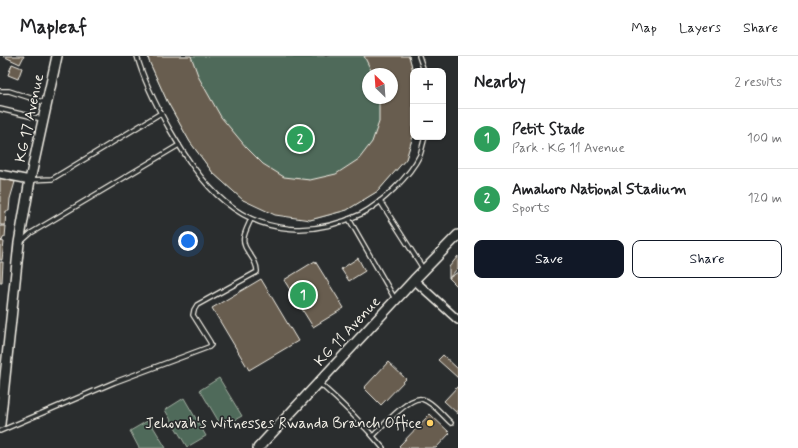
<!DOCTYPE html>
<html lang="en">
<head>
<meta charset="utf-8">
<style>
	:root { --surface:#fff; --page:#f2f2f2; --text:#202124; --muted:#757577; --line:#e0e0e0; --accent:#111827 }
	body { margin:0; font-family:Mynerve,sans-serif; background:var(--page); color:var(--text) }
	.controls { position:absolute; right:12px; top:12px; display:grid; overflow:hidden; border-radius:8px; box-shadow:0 1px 3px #0004 }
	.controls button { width:36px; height:36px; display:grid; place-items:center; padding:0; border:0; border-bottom:1px solid var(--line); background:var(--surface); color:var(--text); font:20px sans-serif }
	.compass { position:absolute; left:362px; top:12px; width:36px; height:36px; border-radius:50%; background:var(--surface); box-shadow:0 1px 3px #0004; rotate:335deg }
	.you { position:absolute; left:188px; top:185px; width:14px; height:14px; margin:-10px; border:3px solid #fff; border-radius:50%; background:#1a73e8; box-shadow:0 0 0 6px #1a73e833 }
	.badge { display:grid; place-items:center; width:26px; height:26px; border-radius:50%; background:var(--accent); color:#fff; font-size:13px; font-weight:700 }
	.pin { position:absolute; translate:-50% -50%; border:2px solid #fff; box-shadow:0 1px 4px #0006 }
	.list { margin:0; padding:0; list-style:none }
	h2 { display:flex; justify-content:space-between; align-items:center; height:52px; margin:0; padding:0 16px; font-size:17px }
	h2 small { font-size:13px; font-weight:400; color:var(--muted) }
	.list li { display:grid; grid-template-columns:26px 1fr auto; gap:12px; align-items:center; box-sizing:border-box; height:60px; padding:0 16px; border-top:1px solid var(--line) }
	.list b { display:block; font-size:15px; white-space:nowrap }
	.list p { margin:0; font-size:13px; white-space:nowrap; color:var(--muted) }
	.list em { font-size:13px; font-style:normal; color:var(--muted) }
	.actions { display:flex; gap:8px; padding:12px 16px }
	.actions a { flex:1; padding:9px 0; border:1px solid var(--accent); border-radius:8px; text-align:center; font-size:14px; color:var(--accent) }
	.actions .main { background:var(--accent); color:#fff }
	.map { position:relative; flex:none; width:458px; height:392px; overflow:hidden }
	header { display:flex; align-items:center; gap:24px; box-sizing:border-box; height:56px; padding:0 20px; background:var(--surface); border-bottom:1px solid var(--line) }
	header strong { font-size:19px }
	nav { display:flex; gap:22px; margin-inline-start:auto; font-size:14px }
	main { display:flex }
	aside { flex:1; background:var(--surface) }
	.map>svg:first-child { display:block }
</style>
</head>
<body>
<header>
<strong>Mapleaf</strong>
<nav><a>Map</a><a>Layers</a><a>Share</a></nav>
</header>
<main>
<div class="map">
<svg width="458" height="392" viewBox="0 0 458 392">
	<rect width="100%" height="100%" fill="#2a2d2e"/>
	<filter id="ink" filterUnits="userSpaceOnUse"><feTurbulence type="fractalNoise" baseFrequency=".025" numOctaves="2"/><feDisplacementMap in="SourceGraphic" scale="8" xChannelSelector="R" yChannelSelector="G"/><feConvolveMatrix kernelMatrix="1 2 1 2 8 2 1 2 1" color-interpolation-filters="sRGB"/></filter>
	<g filter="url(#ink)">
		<g fill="#4f6b5a" stroke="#a2aea1" fill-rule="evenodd">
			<path d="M148,0H409L413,15V80L406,103L378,135L347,154L310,164L243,144L213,117L190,86L167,45L149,5ZM368,18H392V42H368Z"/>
			<path d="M219,322L242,360L222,371L200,334Z"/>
			<path d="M184,342L206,380L187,391L165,354Z"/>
			<path d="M149,364L166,392H139L130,375Z"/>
		</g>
		<g fill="#685d4f" stroke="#f4f1e8">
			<path d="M3,0H24L20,8Z"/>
			<path d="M148,0H191L199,22L221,61L246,91L263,108L284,121L310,124L336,118L359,103L372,86L379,66V42H392V18H373L364,0H409L413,15V80L406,103L378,135L347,154L310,164L275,159L243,144L213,117L190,86L167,45L149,5Z"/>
			<path d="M12,8L22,12L18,23L8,19Z"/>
			<path d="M0,122L15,126L10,143L9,155H6L5,169H0Z"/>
			<path d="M0,170H6L5,181L3,182L2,185L0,184Z"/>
			<path d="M0,185L4,186L2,204H0Z"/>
			<path d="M458,200V212L449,222V211Z"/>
			<path d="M358,202L365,215L349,225L341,213Z"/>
			<path d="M315,205L344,252L313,271L284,224Z"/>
			<path d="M0,206H3L2,226H0Z"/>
			<path d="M458,216V231L449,222Z"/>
			<path d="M261,223L298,285L249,314L212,252Z"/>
			<path d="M443,299L458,313V322L438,304Z"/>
			<path d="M388,306L406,323L381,349L364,332Z"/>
			<path d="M458,330V358L444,345Z"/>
			<path d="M430,358L450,377L436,392H401L399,390Z"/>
		</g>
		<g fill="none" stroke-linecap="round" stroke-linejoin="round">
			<defs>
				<g id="lane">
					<path d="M137,0C144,26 157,51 170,74C185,100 202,127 225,146C265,179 315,180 361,158C382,147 410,120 420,99C422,93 423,87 425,81"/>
					<path d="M419,0L424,15"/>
					<path d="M0,35H9L46,47"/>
					<path d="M0,53L42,63"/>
					<path d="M30,124L52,123L161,57"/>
					<path d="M380,145L424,214"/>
					<path d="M349,163L395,243"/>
					<path d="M22,185L31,177L179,89"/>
					<path d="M319,327C342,347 364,369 383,392"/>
					<path d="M0,375L115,326L209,291L211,289L210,286L193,259L194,254L197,249L257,216C258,202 241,194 244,181C245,175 249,168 251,163"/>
					<path d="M373,380C382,371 410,339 422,343C433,346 443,360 451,367"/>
				</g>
				<g id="street">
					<path d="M0,118L30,124"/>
					<path d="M414,224L458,264"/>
				</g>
				<g id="secondary">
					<path d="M0,368L19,187L30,124L57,0"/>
					<path d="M258,392L414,224L458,179"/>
				</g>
			</defs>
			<use href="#lane" stroke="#f4f1e8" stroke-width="6"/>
			<use href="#street" stroke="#f4f1e8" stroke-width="10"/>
			<use href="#secondary" stroke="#f4f1e8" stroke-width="12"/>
			<use href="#lane" stroke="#2a2d2e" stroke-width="3.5"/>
			<use href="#street" stroke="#2a2d2e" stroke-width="7"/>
			<use href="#secondary" stroke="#2a2d2e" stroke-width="9"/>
		</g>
	</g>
	<circle fill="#ffd166" stroke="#2a2d2e" stroke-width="1.5" cx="430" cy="367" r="4"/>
	<g text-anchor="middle" stroke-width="3.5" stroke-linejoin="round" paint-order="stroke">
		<g font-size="15" fill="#f4f1e8" stroke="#2a2d2e">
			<text transform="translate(29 62) rotate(-78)" y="5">KG 17 Avenue</text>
			<text transform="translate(347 275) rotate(-47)" y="5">KG 11 Avenue</text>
		</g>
		<g font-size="15" fill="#f4f1e8" stroke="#2a2d2e" text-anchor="end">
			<text x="422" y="372">Jehovah's Witnesses Rwanda Branch Office</text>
		</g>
	</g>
</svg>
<div class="controls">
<button>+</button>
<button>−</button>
</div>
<svg class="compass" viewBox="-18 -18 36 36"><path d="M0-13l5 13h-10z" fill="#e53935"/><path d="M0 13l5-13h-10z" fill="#757577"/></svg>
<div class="you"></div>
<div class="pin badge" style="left:303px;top:239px;background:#2e9e5b">1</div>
<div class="pin badge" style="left:300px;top:83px;background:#2e9e5b">2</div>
</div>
<aside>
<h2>Nearby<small>2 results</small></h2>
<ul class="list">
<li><span class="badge" style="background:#2e9e5b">1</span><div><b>Petit Stade</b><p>Park · KG 11 Avenue</p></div><em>100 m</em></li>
<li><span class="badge" style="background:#2e9e5b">2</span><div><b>Amahoro National Stadium</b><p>Sports</p></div><em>120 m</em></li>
</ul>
<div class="actions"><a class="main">Save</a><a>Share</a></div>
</aside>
</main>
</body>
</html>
